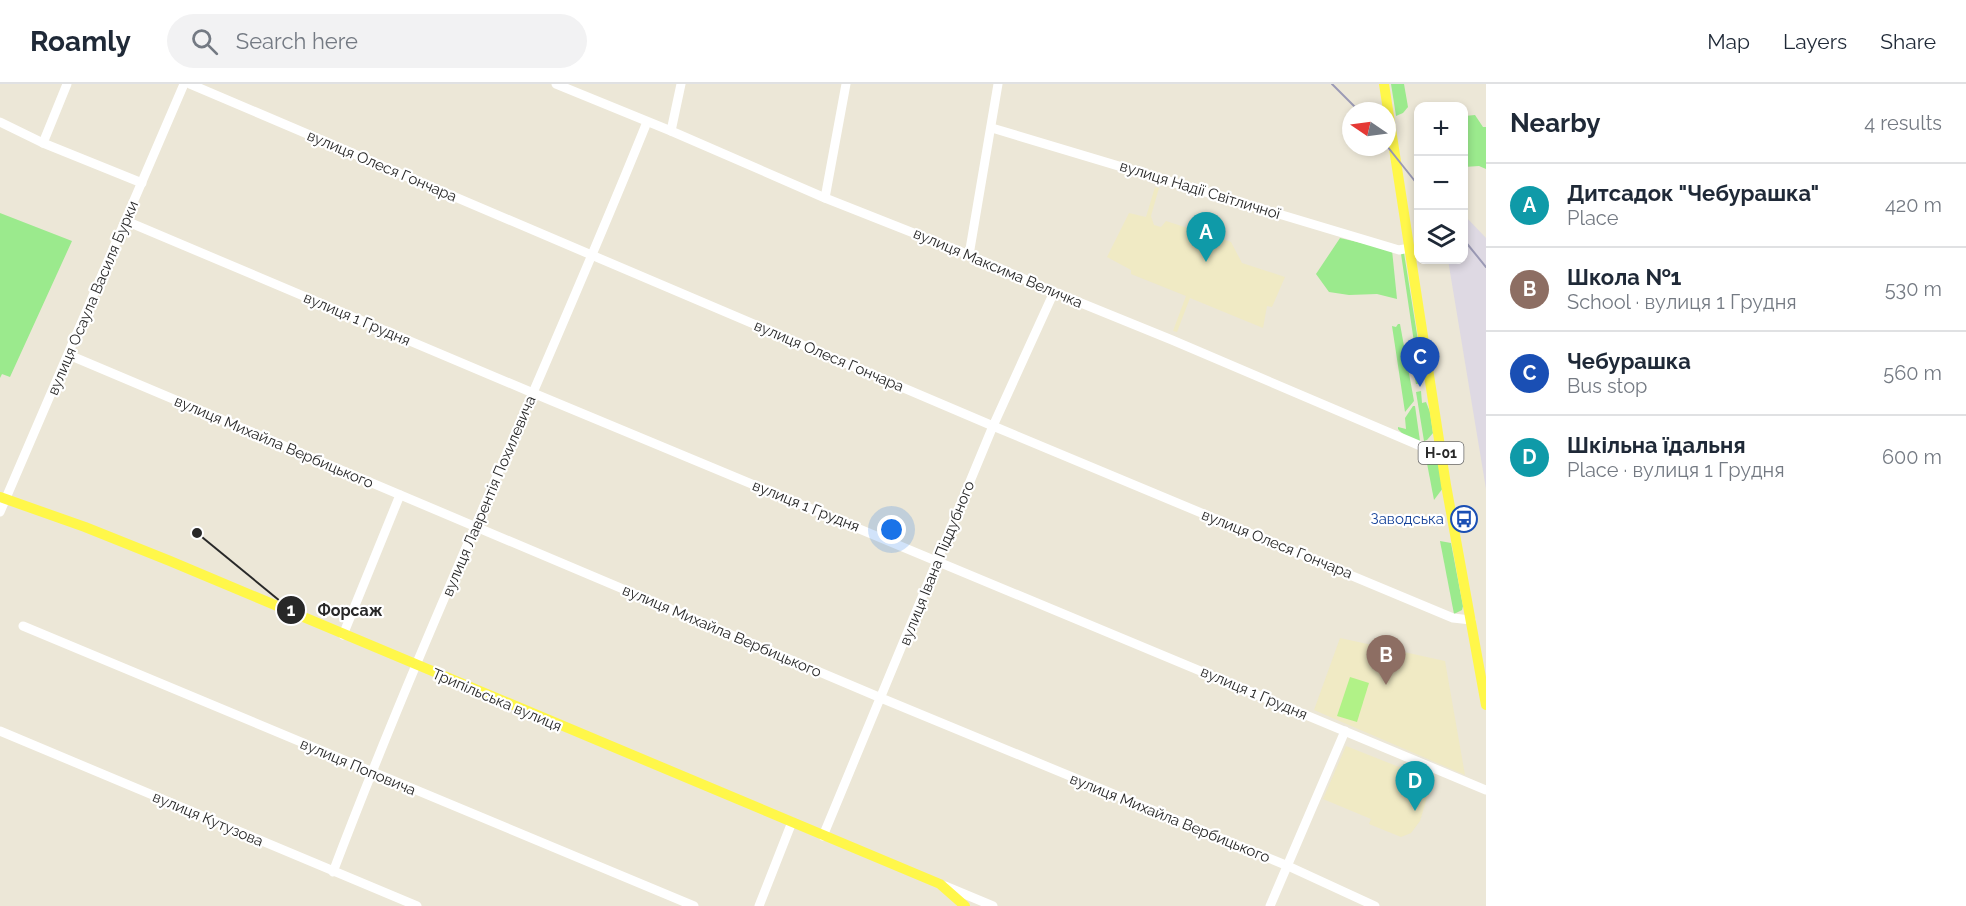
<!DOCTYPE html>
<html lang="en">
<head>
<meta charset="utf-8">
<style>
	:root { --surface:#fff; --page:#f2f2f3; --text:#1f2937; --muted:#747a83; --line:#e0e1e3; --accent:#0b8043 }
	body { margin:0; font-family:Raleway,sans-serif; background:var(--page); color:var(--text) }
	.controls { position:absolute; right:18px; top:18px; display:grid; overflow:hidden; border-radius:12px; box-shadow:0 3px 9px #0003 }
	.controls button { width:54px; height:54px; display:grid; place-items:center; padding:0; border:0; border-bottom:2px solid var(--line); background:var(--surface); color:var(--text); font:30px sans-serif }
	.compass { position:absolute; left:1342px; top:18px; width:54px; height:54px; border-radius:50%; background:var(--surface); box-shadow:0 3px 9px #0003; rotate:283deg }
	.you { position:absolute; left:892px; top:446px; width:21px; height:21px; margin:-15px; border:4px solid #fff; border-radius:50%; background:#1a73e8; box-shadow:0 0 0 9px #1a73e833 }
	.badge { display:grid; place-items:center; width:39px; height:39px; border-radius:50%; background:var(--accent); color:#fff; font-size:20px; font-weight:700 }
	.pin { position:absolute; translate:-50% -50px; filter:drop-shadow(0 2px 3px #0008) }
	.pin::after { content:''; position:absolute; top:32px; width:21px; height:18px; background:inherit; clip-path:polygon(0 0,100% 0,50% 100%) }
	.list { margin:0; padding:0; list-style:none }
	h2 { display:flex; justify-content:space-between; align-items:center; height:78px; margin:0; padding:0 24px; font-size:26px }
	h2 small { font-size:20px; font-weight:400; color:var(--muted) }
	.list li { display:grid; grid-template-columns:39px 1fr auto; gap:18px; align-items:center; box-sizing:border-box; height:84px; padding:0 24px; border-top:2px solid var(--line) }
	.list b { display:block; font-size:22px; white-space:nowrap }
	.list p { margin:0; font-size:20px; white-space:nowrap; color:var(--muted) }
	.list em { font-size:20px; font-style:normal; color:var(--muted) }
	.icon { flex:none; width:33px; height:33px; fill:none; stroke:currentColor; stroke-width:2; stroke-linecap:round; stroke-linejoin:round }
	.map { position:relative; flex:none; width:1486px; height:822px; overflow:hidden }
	header { display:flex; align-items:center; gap:36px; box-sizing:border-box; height:84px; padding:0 30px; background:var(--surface); border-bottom:2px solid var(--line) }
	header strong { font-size:28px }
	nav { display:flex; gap:33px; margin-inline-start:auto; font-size:21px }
	.search { width:420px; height:54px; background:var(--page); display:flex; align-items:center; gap:15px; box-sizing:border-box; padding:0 21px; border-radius:33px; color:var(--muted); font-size:22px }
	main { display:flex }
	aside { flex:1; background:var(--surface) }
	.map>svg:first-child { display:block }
</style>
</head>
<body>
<header>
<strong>Roamly</strong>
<div class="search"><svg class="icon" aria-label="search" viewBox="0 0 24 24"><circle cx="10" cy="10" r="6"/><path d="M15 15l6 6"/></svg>Search here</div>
<nav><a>Map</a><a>Layers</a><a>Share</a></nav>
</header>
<main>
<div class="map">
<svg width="1486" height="822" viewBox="0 0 1486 822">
	<rect width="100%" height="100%" fill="#ece7d7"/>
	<path fill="#ded9e3" d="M1464,131L1486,154V405L1448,176H1464Z"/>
	<g fill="#f0eac4">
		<path d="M1155,103L1159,104L1151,132L1154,141L1161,143L1166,137L1231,158L1242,179L1285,193L1272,223L1267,222L1263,244L1190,214L1177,248L1173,247L1186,212L1131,190V186L1107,173L1129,129L1146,133Z"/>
		<path d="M1340,554L1445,577L1465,691L1314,626Z"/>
		<path d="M1346,662L1432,696L1420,737L1411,749L1401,753L1369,740L1371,735L1323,715Z"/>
	</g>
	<g fill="#9bea8d">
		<path d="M1391,0H1404L1408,23L1403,29L1396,32Z"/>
		<path d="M1475,31L1483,43H1486V85L1479,82L1464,83V34L1465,32Z"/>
		<path d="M0,129L72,157L10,293L2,290L0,294Z"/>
		<path d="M1340,154L1392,166L1397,215L1377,210L1349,211L1329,208L1316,190Z"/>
		<path d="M1404,169L1420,269V280L1416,281L1419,300H1416L1413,285L1416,272L1401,170Z"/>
		<path d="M1398,240H1400L1414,317L1405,328L1392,242L1396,243Z"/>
		<path d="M1421,307L1422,319L1426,318L1430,328L1433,349L1427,356L1424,357L1416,308Z"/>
		<path d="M1413,322H1415L1420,357C1412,357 1403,351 1398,345V343L1406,345L1405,334Z"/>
		<path d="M1425,369L1438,376L1443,404L1434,416Z"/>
		<path d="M1440,457L1451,459L1463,522L1462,526L1454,530Z"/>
	</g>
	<path fill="#b1f287" d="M1350,593L1369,599L1357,638L1337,632Z"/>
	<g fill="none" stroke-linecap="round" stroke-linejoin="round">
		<g stroke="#fff" stroke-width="9">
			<path d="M190,0L993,342L1453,534L1471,536"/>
			<path d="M556,0L671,47L825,114L969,171L1054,208L1172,256L1423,363L1441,365"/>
			<path d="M0,38L43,59L142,99"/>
			<path d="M992,44L1399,166L1409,164"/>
			<path d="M671,47L681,0"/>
			<path d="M43,59L67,0"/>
			<path d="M825,114L846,0"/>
			<path d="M126,137L533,309L1486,706"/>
			<path d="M969,171L998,0"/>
			<path d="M69,271L881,614L1288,782L1375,822"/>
			<path d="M0,428L184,0"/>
			<path d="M23,542L694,822"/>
			<path d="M343,551L400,411"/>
			<path d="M0,647L417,822"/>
			<path d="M823,752L993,342L1054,208"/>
			<path d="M333,788C429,535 546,289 647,38"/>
			<path d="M945,802L993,822"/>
			<path d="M759,822L792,738"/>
			<path d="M1270,822L1345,647"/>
		</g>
		<g stroke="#fff74a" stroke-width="10">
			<path d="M1384,0L1446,401L1486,621"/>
			<path d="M0,413L85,443L170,477L940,800L965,822"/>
		</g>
		<g stroke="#9b9ab5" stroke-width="2">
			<path d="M1332,0L1359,27"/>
			<path d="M1387,62L1418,101"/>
			<path d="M1464,156L1486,183"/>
		</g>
	</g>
	<defs>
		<symbol id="bus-ring" viewBox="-11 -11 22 22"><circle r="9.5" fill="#fff" stroke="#1a4fb4" stroke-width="1.5"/><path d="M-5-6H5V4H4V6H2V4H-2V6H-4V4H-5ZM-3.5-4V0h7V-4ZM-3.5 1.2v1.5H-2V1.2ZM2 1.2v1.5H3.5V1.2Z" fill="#1a4fb4"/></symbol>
	</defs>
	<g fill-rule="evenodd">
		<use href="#bus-ring" x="1449" y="420" width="30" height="30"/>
	</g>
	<g text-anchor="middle" stroke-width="4.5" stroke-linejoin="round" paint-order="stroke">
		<rect fill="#fff" stroke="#686868" stroke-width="1.5" x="1418.5" y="358" width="45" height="22" rx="4.5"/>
		<g font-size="14" font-weight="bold" fill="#282828">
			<text x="1441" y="374">Н-01</text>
		</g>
		<g font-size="15" fill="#282828" stroke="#fff">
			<text transform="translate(382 82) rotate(23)" y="5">вулиця Олеся Гончара</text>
			<text transform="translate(1200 106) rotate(17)" y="5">вулиця Надії Світличної</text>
			<text transform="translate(998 184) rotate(23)" y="5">вулиця Максима Величка</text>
			<text transform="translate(93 214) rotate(-67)" y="5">вулиця Осаула Василя Бурки</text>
			<text transform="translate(357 235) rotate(23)" y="5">вулиця 1 Грудня</text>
			<text transform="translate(829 272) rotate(23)" y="5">вулиця Олеся Гончара</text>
			<text transform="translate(274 358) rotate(23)" y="5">вулиця Михайла Вербицького</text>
			<text transform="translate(489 412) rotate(-67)" y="5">вулиця Лаврентія Похилевича</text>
			<text transform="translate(806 422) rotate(22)" y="5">вулиця 1 Грудня</text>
			<text transform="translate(1277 460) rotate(22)" y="5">вулиця Олеся Гончара</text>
			<text transform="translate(937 479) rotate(-68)" y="5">вулиця Івана Піддубного</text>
			<text transform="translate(722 547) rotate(23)" y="5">вулиця Михайла Вербицького</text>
			<text transform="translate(1254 609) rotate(23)" y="5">вулиця 1 Грудня</text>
			<text transform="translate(497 616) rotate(23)" y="5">Трипільська вулиця</text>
			<text transform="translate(358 683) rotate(23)" y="5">вулиця Поповича</text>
			<text transform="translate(1170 734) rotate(22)" y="5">вулиця Михайла Вербицького</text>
			<text transform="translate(208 735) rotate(23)" y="5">вулиця Кутузова</text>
		</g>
		<g font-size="15" fill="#164399" stroke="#fff" text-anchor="end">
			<text x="1444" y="440">Заводська</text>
		</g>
	</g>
	<path fill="none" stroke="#282828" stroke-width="2" d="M197 449L291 526"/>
	<g fill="#282828" stroke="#fff" stroke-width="2">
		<circle cx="197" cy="449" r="6"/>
		<circle cx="291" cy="526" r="15"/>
	</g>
	<g font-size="18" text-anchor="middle" font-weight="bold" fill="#fff">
		<text x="291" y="532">1</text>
	</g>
	<g font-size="16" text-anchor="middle" font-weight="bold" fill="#282828" stroke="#fff" stroke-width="4.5" stroke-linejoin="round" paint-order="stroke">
		<text x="350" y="532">Форсаж</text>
	</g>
</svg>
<div class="controls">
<button>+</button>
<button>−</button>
<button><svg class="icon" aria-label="layers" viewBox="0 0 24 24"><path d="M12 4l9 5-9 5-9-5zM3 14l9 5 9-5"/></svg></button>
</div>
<svg class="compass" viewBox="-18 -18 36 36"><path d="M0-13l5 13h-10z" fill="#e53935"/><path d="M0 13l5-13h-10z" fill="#747a83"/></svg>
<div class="you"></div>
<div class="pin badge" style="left:1206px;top:178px;background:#0f9aa8">A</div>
<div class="pin badge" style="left:1386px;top:601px;background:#8d6e63">B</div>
<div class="pin badge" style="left:1420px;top:303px;background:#1a4fb4">C</div>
<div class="pin badge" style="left:1415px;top:727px;background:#0f9aa8">D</div>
</div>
<aside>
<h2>Nearby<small>4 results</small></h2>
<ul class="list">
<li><span class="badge" style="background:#0f9aa8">A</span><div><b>Дитсадок &quot;Чебурашка&quot;</b><p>Place</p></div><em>420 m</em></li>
<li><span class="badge" style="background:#8d6e63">B</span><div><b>Школа №1</b><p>School · вулиця 1 Грудня</p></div><em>530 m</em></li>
<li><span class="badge" style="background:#1a4fb4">C</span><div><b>Чебурашка</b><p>Bus stop</p></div><em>560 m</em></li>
<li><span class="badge" style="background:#0f9aa8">D</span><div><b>Шкільна їдальня</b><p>Place · вулиця 1 Грудня</p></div><em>600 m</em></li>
</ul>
</aside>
</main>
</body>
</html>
